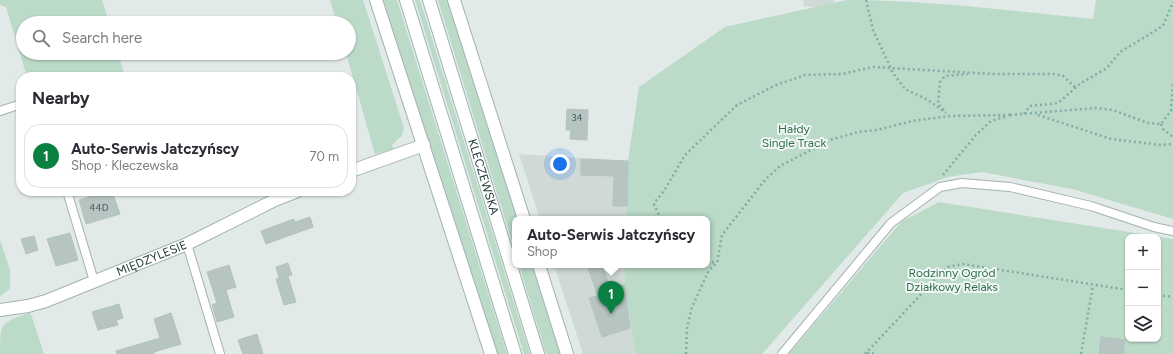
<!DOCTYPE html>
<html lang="en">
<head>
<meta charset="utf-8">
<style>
	:root { --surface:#fff; --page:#f2f2f3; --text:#2b2b33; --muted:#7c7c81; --line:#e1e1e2; --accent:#0b8043 }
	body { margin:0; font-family:Figtree,sans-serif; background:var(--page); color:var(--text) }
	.controls { position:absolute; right:12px; bottom:12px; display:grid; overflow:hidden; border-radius:8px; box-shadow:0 1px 3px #0004 }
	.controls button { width:36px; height:36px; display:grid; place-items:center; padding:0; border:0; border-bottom:1px solid var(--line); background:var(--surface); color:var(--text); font:20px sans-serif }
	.you { position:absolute; left:560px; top:164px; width:14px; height:14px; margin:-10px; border:3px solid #fff; border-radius:50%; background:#1a73e8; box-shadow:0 0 0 6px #1a73e833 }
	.badge { display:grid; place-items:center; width:26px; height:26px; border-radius:50%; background:var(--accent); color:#fff; font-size:13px; font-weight:700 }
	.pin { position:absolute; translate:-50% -33px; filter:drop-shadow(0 1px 2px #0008) }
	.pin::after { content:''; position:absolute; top:21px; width:14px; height:12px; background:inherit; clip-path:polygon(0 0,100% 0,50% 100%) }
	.popup { position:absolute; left:512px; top:216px; width:198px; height:52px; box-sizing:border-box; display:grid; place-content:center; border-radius:8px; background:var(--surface); filter:drop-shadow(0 1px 3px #0005); font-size:13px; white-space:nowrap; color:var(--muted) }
	.popup b { font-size:15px; color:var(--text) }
	.popup::after { content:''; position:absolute; left:50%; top:100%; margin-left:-8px; border:8px solid transparent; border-top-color:var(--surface) }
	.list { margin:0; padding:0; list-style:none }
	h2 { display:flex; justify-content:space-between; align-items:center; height:52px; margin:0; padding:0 16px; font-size:17px }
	h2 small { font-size:13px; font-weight:400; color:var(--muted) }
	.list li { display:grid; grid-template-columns:26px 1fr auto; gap:12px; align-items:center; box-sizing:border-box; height:64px; margin:0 8px 8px; padding:0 8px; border:1px solid var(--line); border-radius:16px }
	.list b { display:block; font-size:15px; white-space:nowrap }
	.list p { margin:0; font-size:13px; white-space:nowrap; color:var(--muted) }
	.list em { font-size:13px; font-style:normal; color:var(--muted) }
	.icon { flex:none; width:22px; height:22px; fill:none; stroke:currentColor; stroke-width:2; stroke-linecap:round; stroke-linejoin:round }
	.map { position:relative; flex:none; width:1173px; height:354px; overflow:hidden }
	.search { position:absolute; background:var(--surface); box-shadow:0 1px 3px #0004; left:16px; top:16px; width:340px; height:44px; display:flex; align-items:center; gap:10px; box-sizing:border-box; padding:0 14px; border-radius:22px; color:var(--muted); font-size:15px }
	.panel { position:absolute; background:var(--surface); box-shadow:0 1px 3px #0004; left:16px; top:72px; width:340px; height:124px; border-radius:16px }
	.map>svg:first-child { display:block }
</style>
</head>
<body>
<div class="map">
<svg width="1173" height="354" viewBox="0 0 1173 354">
	<rect width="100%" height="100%" fill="#e1eae8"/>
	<g fill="#cfdad7">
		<path d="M804,0H834L833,9L803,6Z"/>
		<path d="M519,154L628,161L626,219H540Z"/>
		<path d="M554,265H625L624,285L636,354H583Z"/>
	</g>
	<g fill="#bbdac8" fill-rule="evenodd">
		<path d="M0,0H102L109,23H23V53H118L125,77H27L6,7L0,5Z"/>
		<path d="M330,0H363L404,128L402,135L392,145L394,149L375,154L346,53H349V23H337Z"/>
		<path d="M382,0H397L507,354H498Z"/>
		<path d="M415,0H420L530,354H524Z"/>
		<path d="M438,0H447L517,219H515V252Z"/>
		<path d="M847,0C929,0 1011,11 1093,19L1096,0H1173V219L1072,189L982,172L948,177L903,193L762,354H636L624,285L625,265H707V219H626L628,161L639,87L725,27Z"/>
		<path d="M939,202L1173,239V354H789L901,222ZM1128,237H1158V339H1128Z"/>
		<path d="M0,240L10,270V289L0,296Z"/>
		<path d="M519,265H532L560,354H546Z"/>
		<path d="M29,313L31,314L44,354H0C0,323 0,323 29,313Z"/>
	</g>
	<g fill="#b6c5c1" stroke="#b4c3bf">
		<path d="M567,109L588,110L587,140L570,139L571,130H566Z"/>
		<path d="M581,159L628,161L627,206H613L614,176L581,175Z"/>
		<path d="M107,191H112L120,214L86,224L79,200Z"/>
		<path d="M310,217L313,227L266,244L261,231L294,219L295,222Z"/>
		<path d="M70,233L78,260L56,266L47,239Z"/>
		<path d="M34,236L38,250L26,254L21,239Z"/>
		<path d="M288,263L292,275L283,277L288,276L296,302L284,305L276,279L279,278L276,267Z"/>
		<path d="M229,265L236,287L226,290L234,317L217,322L212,305L217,303L207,272Z"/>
		<path d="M587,265H602L610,289L624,285L630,328L602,337L589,298L598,296Z"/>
		<path d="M119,304L123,318L116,320L118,325L98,330L92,312Z"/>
		<path d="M171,313L181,344L154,352V354H117L116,351L160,338L154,319Z"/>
		<path d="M257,334L263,354H243L238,340Z"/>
		<path d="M1101,337L1125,340L1123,354H1099Z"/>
	</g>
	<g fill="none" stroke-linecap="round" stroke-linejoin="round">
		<defs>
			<g id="lane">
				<path d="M0,111L18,105"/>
				<path d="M67,191L94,281"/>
				<path d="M187,244L220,354"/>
				<path d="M782,354L891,223L940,187L962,183L1010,187L1091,206L1154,227L1173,231"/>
			</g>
			<g id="street">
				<path d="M376,0L491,354"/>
				<path d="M454,0L524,219"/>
				<path d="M351,171L424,145"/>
				<path d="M539,265L567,354"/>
				<path id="s1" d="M0,310L28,306L46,301L187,244L275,200L298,191"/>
			</g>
			<g id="secondary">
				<path d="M406,0L515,354"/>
				<path id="s2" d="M429,0L538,354"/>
			</g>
		</defs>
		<use href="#lane" stroke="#a4b2af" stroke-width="10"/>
		<use href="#street" stroke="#a4b2af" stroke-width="14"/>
		<use href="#secondary" stroke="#a0b5b1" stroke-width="14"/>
		<g stroke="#83aca6" stroke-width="2.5" stroke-dasharray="2 3" stroke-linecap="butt">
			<path d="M866,0L873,30L893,73L905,89L928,100L946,113"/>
			<path d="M944,110L938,104L940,82L945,76L968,74"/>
			<path d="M1024,114L1030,106L1058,103L1081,83L1107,68L1120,52L1163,26L1173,2"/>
			<path d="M1010,115L1096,108L1113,110L1148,123L1161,124L1171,111L1173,81"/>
			<path d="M1038,115L1111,139L1161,145L1173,144"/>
			<path d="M1161,124L1163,129L1173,137"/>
			<path d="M943,175L976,135L991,121L1005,117"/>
			<path d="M661,219L654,205L655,202L664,191L685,155L737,105L776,85L805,75L842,74L873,67L993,74H1055L1063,76L1076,88"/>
			<path d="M707,261L716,263"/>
			<path d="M1158,295L1173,297"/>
			<path d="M867,353L876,354"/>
			<path d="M686,354L687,328L692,307L709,270L717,263L722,235L765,180L780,166L830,140L858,132L877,130L912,121L950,116L1010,115"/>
			<path d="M865,354L942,272L948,267L963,264L1128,290"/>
			<path d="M1081,354L1093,285"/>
		</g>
		<use href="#lane" stroke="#fff" stroke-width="8"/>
		<use href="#street" stroke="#fff" stroke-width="12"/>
		<use href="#secondary" stroke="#fff" stroke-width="12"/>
	</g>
	<g text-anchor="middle" stroke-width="4" stroke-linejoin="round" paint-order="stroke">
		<g font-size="10" fill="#475d5a">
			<text x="577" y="121">34</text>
			<text x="99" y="211">44D</text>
		</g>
		<g font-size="12" fill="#2f6e51" stroke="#f1f7f5">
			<text x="794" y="133">Hałdy<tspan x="794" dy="14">Single Track</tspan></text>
			<text x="952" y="277">Rodzinny Ogród<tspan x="952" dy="14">Działkowy Relaks</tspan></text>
		</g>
		<g font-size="12" fill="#223a37" stroke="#f1f7f5">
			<text dy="4" stroke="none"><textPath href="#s2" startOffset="185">KLECZEWSKA</textPath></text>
			<text dy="4" stroke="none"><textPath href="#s1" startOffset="161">MIĘDZYLESIE</textPath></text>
		</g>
	</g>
</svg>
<div class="controls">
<button>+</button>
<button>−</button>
<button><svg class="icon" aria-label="layers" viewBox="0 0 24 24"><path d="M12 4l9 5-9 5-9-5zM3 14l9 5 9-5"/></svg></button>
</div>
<div class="you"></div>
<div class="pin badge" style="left:611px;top:314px">1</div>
<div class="popup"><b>Auto-Serwis Jatczyńscy</b>Shop</div>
<div class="search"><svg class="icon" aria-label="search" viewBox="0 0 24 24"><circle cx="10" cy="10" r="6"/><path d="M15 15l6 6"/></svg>Search here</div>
<section class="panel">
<h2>Nearby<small></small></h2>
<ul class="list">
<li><span class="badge">1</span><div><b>Auto-Serwis Jatczyńscy</b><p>Shop · Kleczewska</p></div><em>70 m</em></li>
</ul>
</section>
</div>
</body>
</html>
